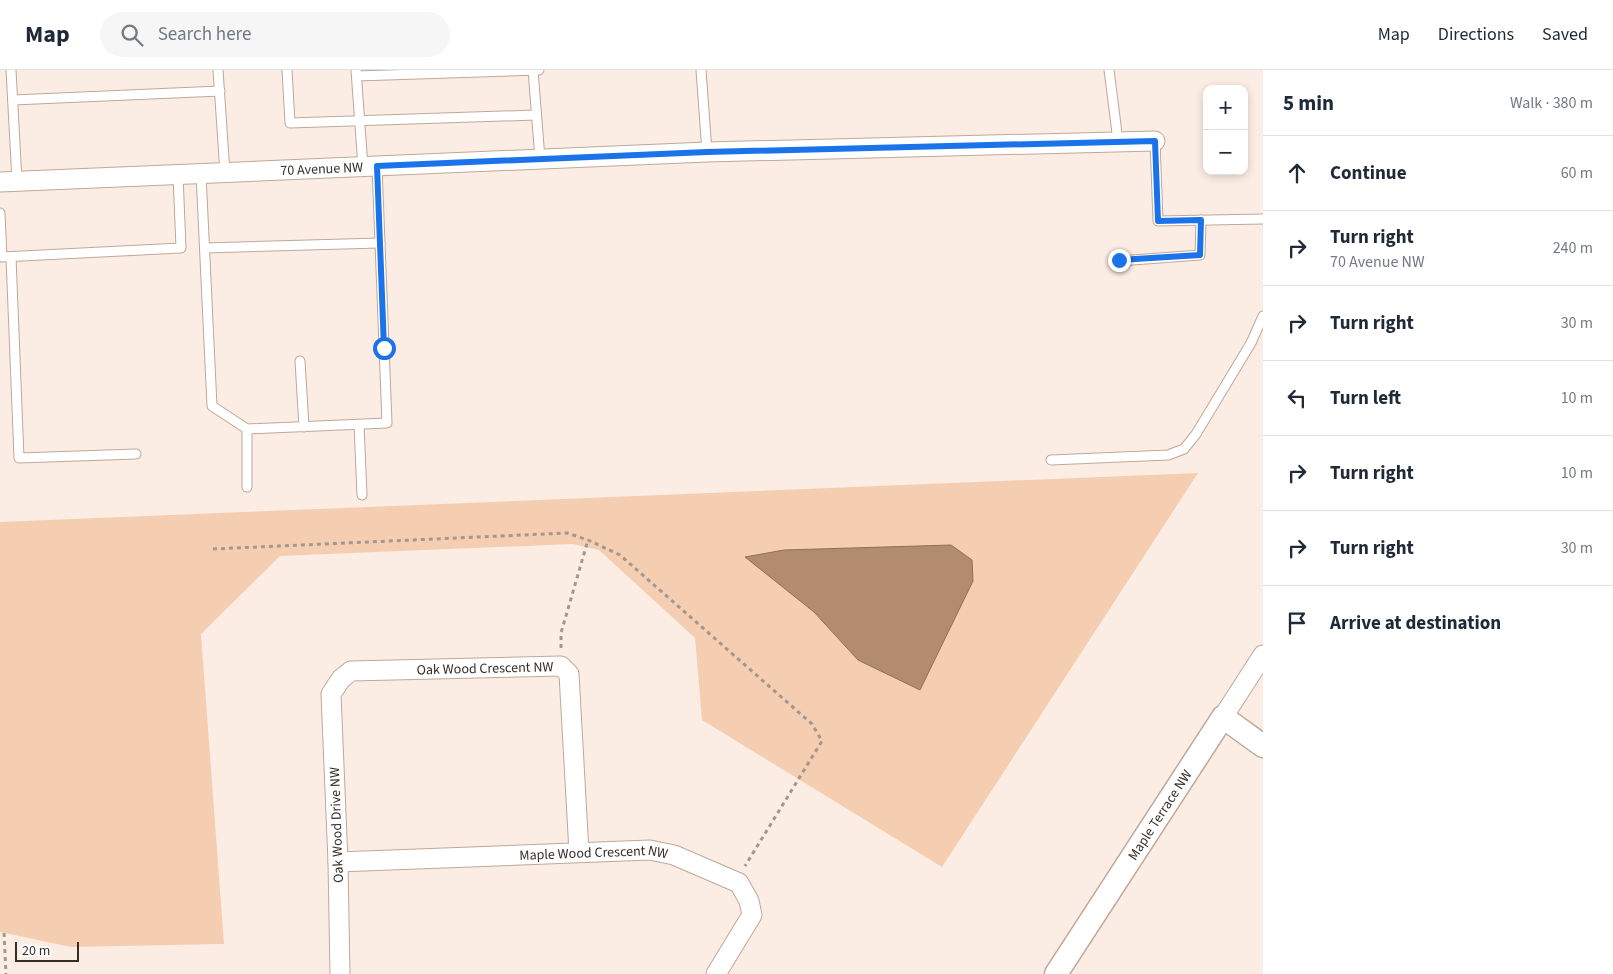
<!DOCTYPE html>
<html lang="en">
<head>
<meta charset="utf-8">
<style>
	:root { --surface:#fff; --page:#f6f6f7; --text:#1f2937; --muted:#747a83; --line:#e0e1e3 }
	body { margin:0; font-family:"Source Sans 3",sans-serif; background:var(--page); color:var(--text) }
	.controls { position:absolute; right:15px; top:15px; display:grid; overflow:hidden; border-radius:10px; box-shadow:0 2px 8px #0003 }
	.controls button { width:45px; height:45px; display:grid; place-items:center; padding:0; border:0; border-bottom:1px solid var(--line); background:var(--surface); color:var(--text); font:25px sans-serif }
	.scale { position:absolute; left:15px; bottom:12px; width:64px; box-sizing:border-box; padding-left:5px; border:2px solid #362d27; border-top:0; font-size:14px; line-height:18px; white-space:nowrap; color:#362d27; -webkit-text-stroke:4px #fefefe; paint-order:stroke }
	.stop { position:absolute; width:15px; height:15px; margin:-11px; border:4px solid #1a73e8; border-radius:50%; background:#fff }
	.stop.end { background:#1a73e8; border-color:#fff; box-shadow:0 1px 5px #0008 }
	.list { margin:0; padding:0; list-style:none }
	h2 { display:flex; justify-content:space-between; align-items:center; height:65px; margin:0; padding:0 20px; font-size:21px }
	h2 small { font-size:16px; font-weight:400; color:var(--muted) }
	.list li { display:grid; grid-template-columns:32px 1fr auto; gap:15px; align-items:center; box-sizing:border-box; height:75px; padding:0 20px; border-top:1px solid var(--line) }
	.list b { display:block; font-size:19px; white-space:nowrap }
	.list p { margin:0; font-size:16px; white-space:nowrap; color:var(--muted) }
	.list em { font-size:16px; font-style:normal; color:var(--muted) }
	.icon { flex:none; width:28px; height:28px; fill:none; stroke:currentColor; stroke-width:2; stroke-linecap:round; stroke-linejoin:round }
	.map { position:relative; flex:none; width:1263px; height:904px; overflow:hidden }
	header { display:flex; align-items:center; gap:30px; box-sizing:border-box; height:70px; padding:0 25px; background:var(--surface); border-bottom:1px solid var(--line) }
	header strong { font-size:24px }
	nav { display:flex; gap:28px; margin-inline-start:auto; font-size:18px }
	.search { width:350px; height:45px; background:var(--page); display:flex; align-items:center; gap:12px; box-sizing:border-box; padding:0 18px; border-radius:28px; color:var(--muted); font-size:19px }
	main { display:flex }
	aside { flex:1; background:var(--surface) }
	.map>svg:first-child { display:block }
</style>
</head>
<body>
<header>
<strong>Map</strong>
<div class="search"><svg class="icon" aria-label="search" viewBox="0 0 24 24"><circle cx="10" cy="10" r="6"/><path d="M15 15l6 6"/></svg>Search here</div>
<nav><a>Map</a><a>Directions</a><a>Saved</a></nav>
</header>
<main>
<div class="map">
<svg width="1263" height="904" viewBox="0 0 1263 904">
	<rect width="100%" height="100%" fill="#fcede4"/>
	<path fill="#f5ceb2" d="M1198,403L942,797L702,650L695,568L599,480L573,474L280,486L201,564L224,874L71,877L0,862V452Z"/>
	<path fill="#b38c70" stroke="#8e705a" d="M951,475L972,490L973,511L920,620L858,590L814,542L745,487L784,480Z"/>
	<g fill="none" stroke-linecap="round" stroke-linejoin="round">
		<defs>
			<g id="service">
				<path d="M11,0L17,111"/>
				<path d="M218,0L225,103"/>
				<path d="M287,0L290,53L536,45"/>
				<path d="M356,0L363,97"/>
				<path d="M533,0L540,89"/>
				<path d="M701,0L707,82"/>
				<path d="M1109,0L1118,71"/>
				<path d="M357,6L539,0"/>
				<path d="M13,30L220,21"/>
				<path d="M1155,71L1158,151L1263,149"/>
				<path d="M201,104L212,336L247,359L387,353L377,96"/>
				<path d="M0,143L2,187L181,178L178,105"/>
				<path d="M205,178L380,173"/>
				<path d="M11,187L19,388L136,384"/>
				<path d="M1119,191L1200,185L1201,150"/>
				<path d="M300,291L304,357"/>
				<path d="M359,355L362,425"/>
				<path d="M1051,390L1168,385L1184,379L1196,364L1251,273L1263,246"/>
				<path d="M247,417V359"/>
			</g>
			<g id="minor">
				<path id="s1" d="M0,112L707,82L1155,71"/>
				<path d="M1223,647L1263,585"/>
				<path id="s2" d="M338,792L650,780L674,785L739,813L749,831L752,845L716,904"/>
				<path id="s3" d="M340,904L338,792L331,624L341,609L351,601L561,596L569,604L579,782"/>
			</g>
			<g id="tertiary">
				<path id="s4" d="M1056,904L1223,647L1263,676"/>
			</g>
		</defs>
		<use href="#service" stroke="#bea898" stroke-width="11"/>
		<use href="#minor" stroke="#bea898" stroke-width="21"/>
		<use href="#tertiary" stroke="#bea898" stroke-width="25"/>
		<g stroke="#a3978f" stroke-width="3" stroke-dasharray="4 4" stroke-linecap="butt">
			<path d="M213,479L567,463L588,470L620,485L812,654L822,671L745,796"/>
			<path d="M561,578V563L588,470"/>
			<path d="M4,863L6,904"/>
		</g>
		<use href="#service" stroke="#fff" stroke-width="9"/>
		<use href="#minor" stroke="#fff" stroke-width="19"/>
		<use href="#tertiary" stroke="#fff" stroke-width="22"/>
	</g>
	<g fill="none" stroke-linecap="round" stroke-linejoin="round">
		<path stroke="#1a73e8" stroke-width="6" d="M384,278L377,96L707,82L1155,71L1158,151L1201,150L1200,185L1119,190"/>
	</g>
	<g text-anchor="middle" stroke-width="4.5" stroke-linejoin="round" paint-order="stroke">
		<g font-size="14" fill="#362d27" stroke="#fefefe">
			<text dy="5" stroke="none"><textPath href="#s1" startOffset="322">70 Avenue NW</textPath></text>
			<text dy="5" stroke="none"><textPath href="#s3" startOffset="445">Oak Wood Crescent NW</textPath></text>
			<text dy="5" stroke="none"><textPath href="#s4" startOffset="190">Maple Terrace NW</textPath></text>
			<text transform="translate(336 755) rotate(-92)" y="5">Oak Wood Drive NW</text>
			<text dy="5" stroke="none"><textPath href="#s2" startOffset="256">Maple Wood Crescent NW</textPath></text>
		</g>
	</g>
</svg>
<div class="controls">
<button>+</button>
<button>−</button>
</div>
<div class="scale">20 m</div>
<div class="stop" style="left:384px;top:278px"></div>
<div class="stop end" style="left:1119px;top:190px"></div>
</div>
<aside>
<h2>5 min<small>Walk · 380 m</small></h2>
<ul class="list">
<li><svg class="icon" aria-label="ahead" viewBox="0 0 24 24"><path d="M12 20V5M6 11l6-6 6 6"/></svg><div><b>Continue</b></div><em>60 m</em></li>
<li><svg class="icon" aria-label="right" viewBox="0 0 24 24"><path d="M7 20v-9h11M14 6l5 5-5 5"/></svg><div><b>Turn right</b><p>70 Avenue NW</p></div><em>240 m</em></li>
<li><svg class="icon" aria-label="right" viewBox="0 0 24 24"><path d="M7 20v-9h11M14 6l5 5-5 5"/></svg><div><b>Turn right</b></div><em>30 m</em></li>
<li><svg class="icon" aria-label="left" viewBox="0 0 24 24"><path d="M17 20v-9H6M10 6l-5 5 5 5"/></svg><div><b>Turn left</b></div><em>10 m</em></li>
<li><svg class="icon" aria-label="right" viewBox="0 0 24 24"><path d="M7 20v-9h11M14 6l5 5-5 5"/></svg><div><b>Turn right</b></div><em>10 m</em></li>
<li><svg class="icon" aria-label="right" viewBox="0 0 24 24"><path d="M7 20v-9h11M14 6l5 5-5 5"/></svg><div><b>Turn right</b></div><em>30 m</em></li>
<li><svg class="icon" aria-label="arrive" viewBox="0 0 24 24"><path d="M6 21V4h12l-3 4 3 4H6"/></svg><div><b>Arrive at destination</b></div></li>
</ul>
</aside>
</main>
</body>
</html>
